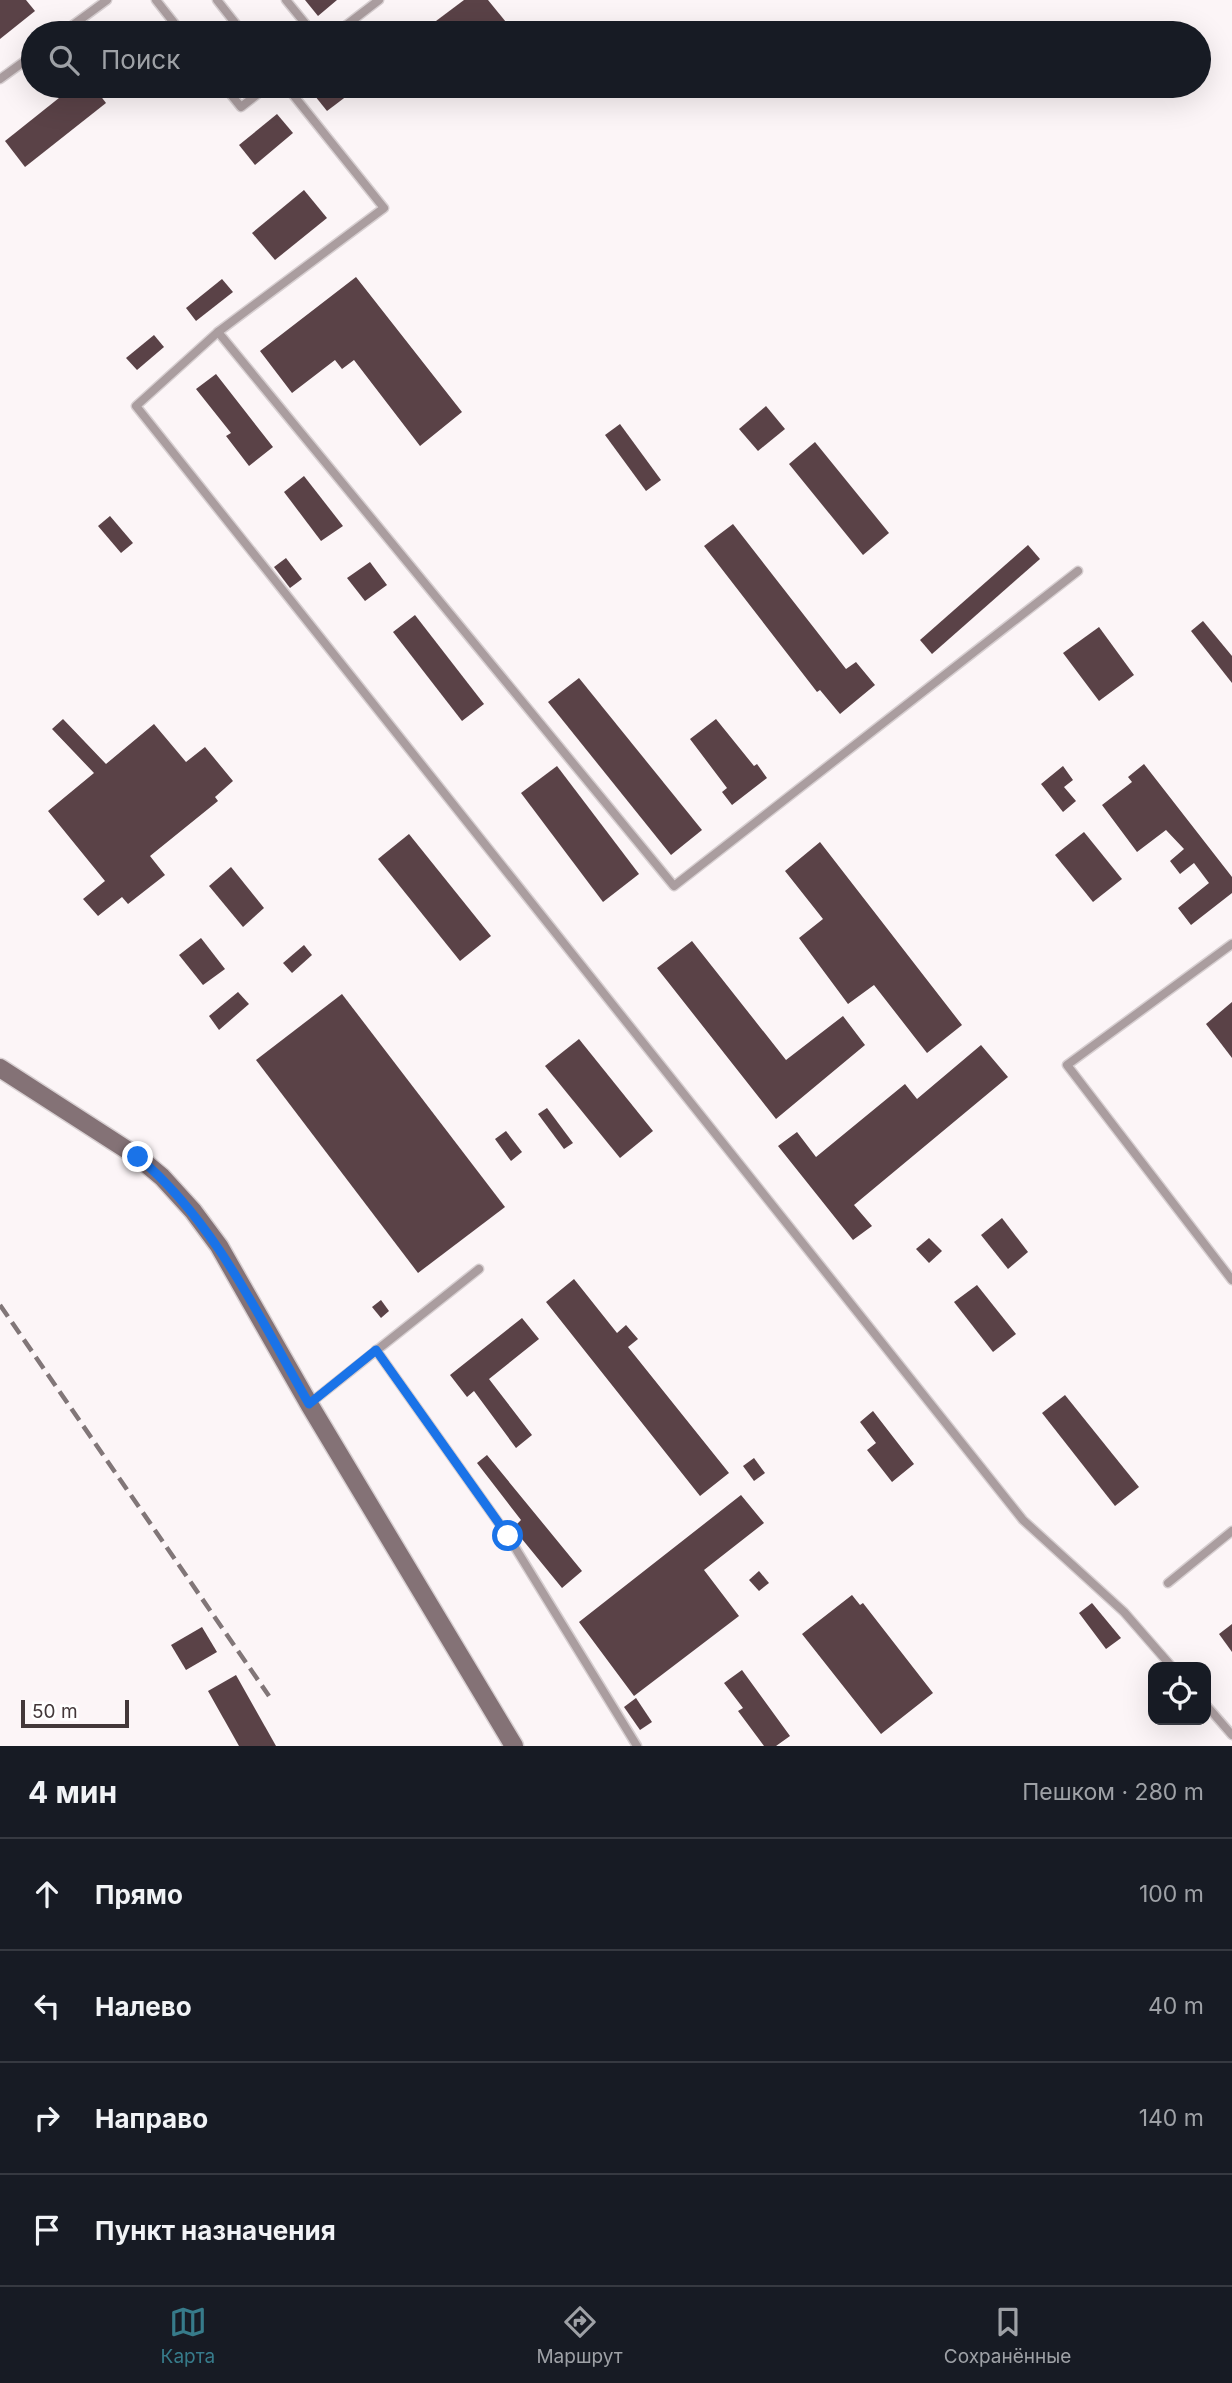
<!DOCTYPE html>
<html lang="ru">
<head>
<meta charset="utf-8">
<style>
	:root { --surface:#171b24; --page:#242831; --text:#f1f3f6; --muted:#9ea1a6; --line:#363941; --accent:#377b8a }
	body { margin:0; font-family:Inter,sans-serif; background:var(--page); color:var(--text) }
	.controls { position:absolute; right:21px; bottom:21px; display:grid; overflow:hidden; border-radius:14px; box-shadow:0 7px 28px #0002 }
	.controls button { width:63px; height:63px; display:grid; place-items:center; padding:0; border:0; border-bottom:2px solid var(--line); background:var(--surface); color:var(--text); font:35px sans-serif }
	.scale { position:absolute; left:21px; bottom:18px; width:108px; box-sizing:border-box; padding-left:7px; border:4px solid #433739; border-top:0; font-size:19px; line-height:24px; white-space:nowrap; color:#433739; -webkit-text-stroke:5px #fff; paint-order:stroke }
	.stop { position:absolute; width:21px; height:21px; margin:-16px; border:5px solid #1a73e8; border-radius:50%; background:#fff }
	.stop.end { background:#1a73e8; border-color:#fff; box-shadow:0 2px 7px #0008 }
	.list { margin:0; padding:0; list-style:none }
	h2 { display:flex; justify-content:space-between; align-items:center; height:91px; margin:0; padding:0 28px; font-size:30px }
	h2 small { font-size:23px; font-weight:400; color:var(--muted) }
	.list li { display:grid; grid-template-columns:46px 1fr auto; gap:21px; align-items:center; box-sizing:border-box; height:112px; padding:0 28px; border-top:2px solid var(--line) }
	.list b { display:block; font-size:26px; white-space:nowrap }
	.list em { font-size:23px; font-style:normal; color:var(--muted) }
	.icon { flex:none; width:38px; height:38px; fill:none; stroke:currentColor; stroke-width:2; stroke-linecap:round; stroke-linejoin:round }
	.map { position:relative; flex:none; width:1232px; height:1746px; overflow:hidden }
	.search { position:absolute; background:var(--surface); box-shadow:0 7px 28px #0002; left:21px; right:21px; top:21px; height:77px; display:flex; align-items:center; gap:18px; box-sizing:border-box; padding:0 24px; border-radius:38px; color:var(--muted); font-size:26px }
	.sheet { height:539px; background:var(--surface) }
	nav { display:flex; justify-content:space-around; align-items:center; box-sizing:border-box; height:98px; border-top:2px solid var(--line); background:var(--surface); font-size:19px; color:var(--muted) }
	nav a { display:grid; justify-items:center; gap:4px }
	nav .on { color:var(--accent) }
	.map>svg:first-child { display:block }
</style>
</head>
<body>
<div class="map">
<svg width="1232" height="1746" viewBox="0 0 1232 1746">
	<rect width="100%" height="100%" fill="#fcf5f7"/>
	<g fill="#5a4247">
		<path d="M0,0H26L35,11L0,39Z"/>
		<path d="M305,0H337L318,16Z"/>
		<path d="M464,0H488L515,33H420Z"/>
		<path d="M74,86H93L106,103L25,167L5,141Z"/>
		<path d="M307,86H360L327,111Z"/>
		<path d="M277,114L293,133L255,165L239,145Z"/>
		<path d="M304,190L327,218L275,260L252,233Z"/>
		<path d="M356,277L462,412L420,446L354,360L342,369L335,360L292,393L260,351Z"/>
		<path d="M222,279L233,292L196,321L186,308Z"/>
		<path d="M154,335L164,347L137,370L126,358Z"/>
		<path d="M216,374L273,447L249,466L226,436L231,433L196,389Z"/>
		<path d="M766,406L785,429L758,451L739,429Z"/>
		<path d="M620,424L661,480L646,491L605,435Z"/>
		<path d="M815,442L889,533L863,555L789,464Z"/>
		<path d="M304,476L343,526L321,541L284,492Z"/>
		<path d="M110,516L133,543L121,553L98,526Z"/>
		<path d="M733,524L846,669L856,662L875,685L840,714L820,690L817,692L704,546Z"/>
		<path d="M1028,545L1040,559L932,654L920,640Z"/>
		<path d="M286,558L302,579L290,588L274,567Z"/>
		<path d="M370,562L387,585L365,601L347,578Z"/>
		<path d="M415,615L484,704L462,721L393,632Z"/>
		<path d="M1203,621L1232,656V683L1191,631Z"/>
		<path d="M1099,627L1134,675L1099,701L1063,653Z"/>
		<path d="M579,678L702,830L671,855L548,702Z"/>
		<path d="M63,719L106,764L154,724L186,762L205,747L233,781L215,797L218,801L150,856L165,875L128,904L122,897L98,916L83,899L105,881L48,811L94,773L52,729Z"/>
		<path d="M716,719L754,766L757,764L767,778L732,805L722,792L727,788L690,739Z"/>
		<path d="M1144,764L1232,877V893L1191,925L1178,908L1209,883L1194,863L1180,874L1170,861L1184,849L1166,830L1137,852L1102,805L1132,782L1128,777Z"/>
		<path d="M557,766L639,874L603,902L521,793Z"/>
		<path d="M1063,766L1073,780L1064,787L1076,801L1063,812L1041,784Z"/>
		<path d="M1084,832L1122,879L1093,902L1055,855Z"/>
		<path d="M409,834L491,936L460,961L378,859Z"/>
		<path d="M820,842L962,1025L927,1053L874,985L848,1004L799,938L823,919L785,871Z"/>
		<path d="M231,867L264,908L243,927L209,886Z"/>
		<path d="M201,938L225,969L203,985L179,955Z"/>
		<path d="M692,941L786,1060L843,1016L865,1045L776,1119L657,968Z"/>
		<path d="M304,945L312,955L292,973L283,963Z"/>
		<path d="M238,992L249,1004L219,1030L209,1016Z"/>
		<path d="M342,994L505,1207L418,1273L256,1060Z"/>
		<path d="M1232,1002V1058L1206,1024Z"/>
		<path d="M579,1039L653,1131L620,1158L545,1066Z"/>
		<path d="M981,1045L1008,1077L854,1205L872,1226L853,1240L778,1146L797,1132L816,1157L905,1084L917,1099Z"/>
		<path d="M547,1108L573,1143L564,1149L538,1114Z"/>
		<path d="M506,1131L522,1152L511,1161L495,1139Z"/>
		<path d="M1002,1218L1028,1252L1008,1269L981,1235Z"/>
		<path d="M929,1238L942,1251L929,1263L916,1249Z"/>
		<path d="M574,1279L617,1333L626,1325L638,1339L628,1347L729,1473L700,1496L546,1302Z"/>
		<path d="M977,1285L1016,1334L993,1352L954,1302Z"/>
		<path d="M381,1300L389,1311L381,1318L372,1307Z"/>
		<path d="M522,1318L539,1339L489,1379L532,1435L516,1448L474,1391L467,1397L450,1375Z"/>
		<path d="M1065,1395L1139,1487L1115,1506L1042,1413Z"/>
		<path d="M873,1411L914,1464L892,1482L867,1450L876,1443L860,1422Z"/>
		<path d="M487,1455L582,1571L562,1588L513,1528L521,1520L477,1463Z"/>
		<path d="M754,1458L765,1473L754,1481L743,1466Z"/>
		<path d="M741,1495L764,1523L704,1570L739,1616L634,1696L579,1622Z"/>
		<path d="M759,1571L769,1583L759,1591L749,1580Z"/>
		<path d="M852,1595L860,1605L863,1603L933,1693L881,1734L802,1634Z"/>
		<path d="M1092,1603L1121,1638L1106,1649L1079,1613Z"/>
		<path d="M1232,1624V1652L1219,1634Z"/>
		<path d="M202,1627L217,1652L186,1670L171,1645Z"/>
		<path d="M742,1670L790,1736L776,1746H764L738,1711L743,1708L724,1683Z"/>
		<path d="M236,1675L276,1746H239L208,1691Z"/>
		<path d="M636,1698L652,1722L640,1730L624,1707Z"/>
	</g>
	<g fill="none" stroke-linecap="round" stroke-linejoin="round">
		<defs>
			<g id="lane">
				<path d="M156,0L182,33"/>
				<path d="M217,0L243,33"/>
				<path d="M286,0L313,33"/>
				<path d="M62,33L107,0"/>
				<path d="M336,33L379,0"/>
				<path d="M0,79L33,55"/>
				<path d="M224,86L241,107L268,86"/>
				<path d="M286,86L384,208L218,332L674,886L1078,571"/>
				<path d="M218,332L136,406L1023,1520L1124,1612L1172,1667"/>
				<path d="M1232,944L1067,1065L1232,1280"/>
				<path d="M376,1350L508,1536L637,1746"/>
				<path d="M309,1404L479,1269"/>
				<path d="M1168,1583L1232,1531"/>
				<path d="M1206,1705L1232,1735"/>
			</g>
			<path id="secondary" d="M0,1068L138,1157L162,1177L193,1211L219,1246L309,1404L514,1746"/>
		</defs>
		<use href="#lane" stroke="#d7cfd1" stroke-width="11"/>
		<use href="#secondary" stroke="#d7cfd1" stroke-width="21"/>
		<use href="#lane" stroke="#aa9d9f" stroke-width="8"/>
		<use href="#secondary" stroke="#847276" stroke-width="18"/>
		<path stroke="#817678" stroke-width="4.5" stroke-dasharray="14 7" stroke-linecap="butt" d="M0,1305L269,1696"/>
	</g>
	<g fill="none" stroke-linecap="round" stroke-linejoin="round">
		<path stroke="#1a73e8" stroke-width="9" d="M138,1157C216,1223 259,1317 309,1404L376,1350L508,1536"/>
	</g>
</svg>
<div class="controls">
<button><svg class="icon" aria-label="locate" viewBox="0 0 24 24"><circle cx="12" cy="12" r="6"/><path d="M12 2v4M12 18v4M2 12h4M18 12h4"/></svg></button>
</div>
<div class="scale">50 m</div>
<div class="stop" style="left:508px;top:1536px"></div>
<div class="stop end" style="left:138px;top:1157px"></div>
<div class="search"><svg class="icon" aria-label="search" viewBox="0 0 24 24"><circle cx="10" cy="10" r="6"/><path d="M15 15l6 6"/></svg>Поиск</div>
</div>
<section class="sheet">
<h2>4 мин<small>Пешком · 280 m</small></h2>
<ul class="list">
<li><svg class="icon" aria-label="ahead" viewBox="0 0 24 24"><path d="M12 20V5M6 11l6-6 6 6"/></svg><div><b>Прямо</b></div><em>100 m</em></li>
<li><svg class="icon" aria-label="left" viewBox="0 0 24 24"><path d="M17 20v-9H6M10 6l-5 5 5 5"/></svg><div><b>Налево</b></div><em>40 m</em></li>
<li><svg class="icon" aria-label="right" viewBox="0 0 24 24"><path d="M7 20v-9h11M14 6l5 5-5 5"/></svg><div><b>Направо</b></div><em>140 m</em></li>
<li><svg class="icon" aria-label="arrive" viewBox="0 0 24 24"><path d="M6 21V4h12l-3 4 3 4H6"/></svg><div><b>Пункт назначения</b></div></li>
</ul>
</section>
<nav>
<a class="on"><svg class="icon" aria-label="map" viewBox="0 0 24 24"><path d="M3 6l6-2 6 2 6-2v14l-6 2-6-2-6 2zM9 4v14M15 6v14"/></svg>Карта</a>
<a><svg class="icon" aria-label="directions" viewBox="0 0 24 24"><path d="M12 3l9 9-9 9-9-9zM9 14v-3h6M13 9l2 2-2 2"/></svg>Маршрут</a>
<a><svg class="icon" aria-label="saved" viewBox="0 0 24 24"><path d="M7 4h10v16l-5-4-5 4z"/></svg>Сохранённые</a>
</nav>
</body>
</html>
